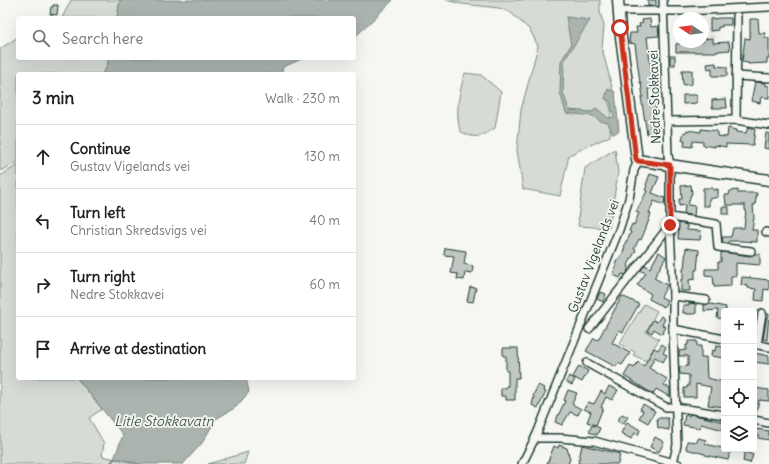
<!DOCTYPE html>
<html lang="en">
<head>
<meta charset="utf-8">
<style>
	:root { --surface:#fff; --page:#f2f2f2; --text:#222; --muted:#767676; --line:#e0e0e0 }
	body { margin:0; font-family:Delius,sans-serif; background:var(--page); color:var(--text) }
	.controls { position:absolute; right:12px; bottom:12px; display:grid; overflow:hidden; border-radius:4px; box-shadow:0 4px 16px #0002 }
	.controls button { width:36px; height:36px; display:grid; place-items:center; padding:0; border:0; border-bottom:1px solid var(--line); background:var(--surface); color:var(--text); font:20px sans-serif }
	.compass { position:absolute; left:673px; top:12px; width:36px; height:36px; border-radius:50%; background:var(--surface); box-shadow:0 4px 16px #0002; rotate:283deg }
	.stop { position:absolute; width:12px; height:12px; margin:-9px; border:3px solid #c8321e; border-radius:50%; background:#fff }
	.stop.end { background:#c8321e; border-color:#fff; box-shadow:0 1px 4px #0008 }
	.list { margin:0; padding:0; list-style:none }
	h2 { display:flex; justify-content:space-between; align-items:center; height:52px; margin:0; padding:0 16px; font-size:17px }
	h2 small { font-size:13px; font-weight:400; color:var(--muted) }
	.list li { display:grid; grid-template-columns:26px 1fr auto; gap:12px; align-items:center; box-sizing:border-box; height:64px; padding:0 16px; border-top:1px solid var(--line) }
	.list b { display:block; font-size:15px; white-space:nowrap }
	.list p { margin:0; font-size:13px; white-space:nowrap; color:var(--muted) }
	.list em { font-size:13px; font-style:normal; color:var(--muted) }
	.icon { flex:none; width:22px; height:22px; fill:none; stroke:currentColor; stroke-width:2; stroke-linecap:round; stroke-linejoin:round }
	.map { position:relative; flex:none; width:769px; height:464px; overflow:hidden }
	.search { position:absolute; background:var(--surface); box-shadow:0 4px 16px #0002; left:16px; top:16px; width:340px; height:44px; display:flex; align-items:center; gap:10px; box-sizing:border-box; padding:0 14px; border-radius:4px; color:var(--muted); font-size:15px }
	.panel { position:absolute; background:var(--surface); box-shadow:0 4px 16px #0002; left:16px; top:72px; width:340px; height:308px; border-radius:4px }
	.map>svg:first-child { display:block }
</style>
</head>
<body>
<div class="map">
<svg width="769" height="464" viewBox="0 0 769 464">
	<rect width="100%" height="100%" fill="#f6f6f2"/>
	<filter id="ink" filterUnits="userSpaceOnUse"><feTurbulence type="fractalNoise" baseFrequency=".025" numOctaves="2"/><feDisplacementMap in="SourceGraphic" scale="8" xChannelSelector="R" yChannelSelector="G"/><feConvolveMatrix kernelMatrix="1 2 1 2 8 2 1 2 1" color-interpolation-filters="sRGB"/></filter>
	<g filter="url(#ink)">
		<g fill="#d6dbd6" stroke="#7a8c85">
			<path d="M71,0H120L117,18H62Z"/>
			<path d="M446,0H600V12L604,26L602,48L613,91L606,94L611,110L610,136L569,155L560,196L523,189L517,150L521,110L538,46L530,30L510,12L499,8L462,4Z"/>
			<path d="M18,37V58H109L107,67L102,74H18V162L0,171V49Z"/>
			<path d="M465,73L481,75L501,92L495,128C481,137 475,140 460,131C455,110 459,94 465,73Z"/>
			<path d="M615,149L618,173L609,228L578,226L579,220L578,219L585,168Z"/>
			<path d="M18,165V378H77L102,409L89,418L104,443L102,456L139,464H0V176Z"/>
			<path d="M644,304L657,311L646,332L659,339L646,361L633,355L635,352L619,344Z"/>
			<path d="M248,452L244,464H208Z"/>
		</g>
		<g fill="#aab3ae" stroke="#72847d">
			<path d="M120,0H393L354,38V18H117Z"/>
			<path d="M566,17L590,20L564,61L563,92L569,110L593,112L596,108L608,118L614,117L610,101L605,99L608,89L615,92L619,131L613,134L608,123L600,121L593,116L566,113L560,92L561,61L571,45Z"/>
			<path d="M109,58H304L283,67L281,74H102L107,67Z"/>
			<path d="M77,378H246L249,392L236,407L216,419L202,443L183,464H139L121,459H114L123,435Z"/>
		</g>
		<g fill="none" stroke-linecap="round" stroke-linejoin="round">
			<path stroke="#72847d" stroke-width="2" d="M110,464L114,459"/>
		</g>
		<g fill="#c1c8c3" stroke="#1f3d34">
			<rect x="648" y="0" width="8" height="6"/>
			<path d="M53,5H58L57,15L50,14L51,7H53Z"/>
			<path d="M720,18H731V25H722V27H718V30L710,31V19Z"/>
			<path d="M650,19L651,27L658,26L659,36L647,37L651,70L650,71L651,81H653L654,88L648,89L649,100L655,99L656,109H654L659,128L654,129L655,133L647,134L641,97H643L641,83H640L635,44L629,43L630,33H637L636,27H640L639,24L643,23L642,20Z"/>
			<path d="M750,19H758L759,33H765V38H769V59H767V63L748,64V63L742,62L745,38L750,39Z"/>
			<path d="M713,38V43L729,42L730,50L718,51V52H676V44L703,42V39Z"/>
			<rect x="670" y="56" width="5" height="9"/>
			<path d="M716,63V66L727,67V76H712V68L708,69L707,64Z"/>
			<path d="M682,70H692V84L683,85Z"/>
			<path d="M755,82L766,83L765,85L769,86V98L761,97L760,103L751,101Z"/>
			<path d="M683,95H697V103L683,104Z"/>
			<path d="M726,99L727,108H712V100Z"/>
			<path d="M748,127L755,129L753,145L726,144V147L715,145V147L703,145V142L693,141L692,147L684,146L685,140H682L684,132L686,133L687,130L701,132V129L717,131V136L727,137L728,128L736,130V132L746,133Z"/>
			<path d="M766,133H769V149L764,148Z"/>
			<path d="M650,174L659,177L652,193L665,198L664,205L654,201L649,213L651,214L646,228L641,240L639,239L634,249L636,250L628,265L629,266L627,273L625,275L622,274L620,278L613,275L617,265L615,264L618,259H620L625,247L624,246L626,241H627L631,232L629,231L632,224L634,225L639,213L636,212L647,191L645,190L647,186L646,185Z"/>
			<path d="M691,185L692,194H691L688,205L695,206L694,216L684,214L685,205L679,206V199H682L681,186Z"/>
			<path d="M703,188H713V190L718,189V197L709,199V206H703Z"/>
			<path d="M738,190V193H757L755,205H753L754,218L752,230H757V242L741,241H729L728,243H723L722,237H731L733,228H744L746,210H745V205H726L725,195H729L730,191Z"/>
			<rect x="722" y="207" width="7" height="7"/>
			<path d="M679,223L687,225V230L701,231L700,240L678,239Z"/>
			<path d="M445,248L466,251L464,264L473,266L472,273L465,272L464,280L457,279L458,274L451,273L454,256L444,255Z"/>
			<path d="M686,248L699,250L697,270H695V279L689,280L690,291H681V279H683V269H684Z"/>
			<path d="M659,252L666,257L654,278L667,285L661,297L667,300L664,307L649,299L651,294L637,285L646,273L641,271L643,267L645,265L650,268Z"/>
			<path d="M721,252L750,256L755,254H760V265L736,263V276H731V286L714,287L713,276L705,275V269H718V262H721Z"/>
			<path d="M742,277L769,280V290L764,289L763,301L755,300L756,289L748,288V286L741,285Z"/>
			<path d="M470,287L476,288L473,302L467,301Z"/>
			<path d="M600,292L606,294L603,302L597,299Z"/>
			<path d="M622,296L639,304L623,332L619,330L612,343L630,353L622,365L618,363L616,367L586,351L594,338L598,340Z"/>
			<path d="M689,303L696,304V313H695V314H686V313H683V305H689Z"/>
			<path d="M711,304L726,307V310H724V319L717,318L718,310L704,311V305Z"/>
			<path d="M767,314H769L767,340L763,339Z"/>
			<path d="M661,316L665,319L662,325L666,327L662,334L654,329L652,333L647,331L653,320L657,322Z"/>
			<path d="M688,341H697V346H701V358L706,357L707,378L724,382V407L708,405L711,387L696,384V397H684V388H687V386H689V375L680,374L679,367L688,366V356H679V351L686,350V345H688Z"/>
			<path d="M662,344L666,347L663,353L667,355L663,362L655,357L649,368L667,379L664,385L670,388V397L656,389L653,394L624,376L630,366L634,368L638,362L644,366L654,348L658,350Z"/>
			<path d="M716,346L724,347V358L711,356L712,350L715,351Z"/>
			<path d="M503,348H518L519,378H515V400H506V396H501V388H506V386H508V371H506V356H503Z"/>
			<path d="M754,353L769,356V364L754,362Z"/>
			<path d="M579,366L588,371L582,382L573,377Z"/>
			<path d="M569,376L575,379L572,385L566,382Z"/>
			<path d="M538,385L544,388L543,391L546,392L538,408L532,405L534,397L533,396Z"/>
			<path d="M609,386L618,390L612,400L606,397L601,407L603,408L596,425L587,422L591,412L584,409L588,402L594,404L601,391L605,394Z"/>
			<path d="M754,388L769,390V401L759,400L756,414H754Z"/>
			<path d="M568,390L577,393L572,404L581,409L578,415L570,412L562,425L555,422L565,401L564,400Z"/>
			<path d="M643,404L655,411L648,423L639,418L643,411L640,409Z"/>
			<path d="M622,414L628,417L623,424L617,421Z"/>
			<path d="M690,414L724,422V430L701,424L700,428L683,425L685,415L689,416Z"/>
			<path d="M657,418H668L669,430L658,428Z"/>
			<path d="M627,422L640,430L638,435L635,433L631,439L621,433Z"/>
			<path d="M592,425L600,428L597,435L589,432Z"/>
			<path d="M756,429L769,431V440L758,438V435H755Z"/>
			<path d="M655,437L664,442L659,452L650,447Z"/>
			<path d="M698,438L706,440L705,444L731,450L728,460L705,455V454L686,449L687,441L697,442Z"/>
			<path d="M559,445L567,448L570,459L568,464H547L554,446L558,448Z"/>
			<path d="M582,445L620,454L618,464H578Z"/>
			<path d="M745,452L753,455L750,463L743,461Z"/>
		</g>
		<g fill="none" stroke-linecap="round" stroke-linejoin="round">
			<defs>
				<g id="street">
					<path d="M663,0L668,155L670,165V225L673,295V329L677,445L673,463"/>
					<path d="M619,11H684L769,7"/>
					<path d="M736,76L769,78"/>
					<path d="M736,120L737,16"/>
					<path d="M668,121L736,120L769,125"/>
					<path d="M670,217L716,224L718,247L751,251"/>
					<path d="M766,232L769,233"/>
					<path d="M673,296L706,300"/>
					<path d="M589,329L670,225"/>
					<path d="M673,329L724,339"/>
					<path d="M754,344L769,347"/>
					<path d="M757,345L762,313"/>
					<path d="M587,363L666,407H675L724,415"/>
					<path d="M754,420L769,423"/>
					<path d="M536,436L539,438H560L594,441L678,464"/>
					<path d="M522,464L536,436L619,230L629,199L634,170L638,161"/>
				</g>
				<path id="secondary" d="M618,0L620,29L637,160L769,180"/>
			</defs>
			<use href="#street" stroke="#1f3d34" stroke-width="10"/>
			<use href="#secondary" stroke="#1f3d34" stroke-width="13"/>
			<use href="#street" stroke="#f6f6f2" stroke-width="7"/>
			<use href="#secondary" stroke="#f6f6f2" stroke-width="10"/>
		</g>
	</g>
	<g fill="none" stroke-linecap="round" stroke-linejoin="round" filter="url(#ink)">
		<path stroke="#c8321e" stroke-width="5" d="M620,28L636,159L638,161L670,165V225"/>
	</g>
	<g text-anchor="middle" stroke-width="3.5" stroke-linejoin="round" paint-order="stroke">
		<g font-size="13" fill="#1f3d34" stroke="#f6f6f2">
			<text transform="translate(654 97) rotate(-92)" y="5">Nedre Stokkavei</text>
			<text transform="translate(593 256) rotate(-69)" y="5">Gustav Vigelands vei</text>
		</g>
		<g font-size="14" font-style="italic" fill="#425a52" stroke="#f6f6f2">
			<text x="164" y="426">Litle Stokkavatn</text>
		</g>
	</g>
</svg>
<div class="controls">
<button>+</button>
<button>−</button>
<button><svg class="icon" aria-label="locate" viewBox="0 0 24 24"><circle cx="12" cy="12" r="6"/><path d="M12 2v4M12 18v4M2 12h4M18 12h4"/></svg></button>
<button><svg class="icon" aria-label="layers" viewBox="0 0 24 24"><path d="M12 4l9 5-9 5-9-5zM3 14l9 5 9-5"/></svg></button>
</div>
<svg class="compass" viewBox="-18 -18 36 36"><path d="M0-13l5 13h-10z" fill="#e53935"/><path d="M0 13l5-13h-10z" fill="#767676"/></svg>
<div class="stop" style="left:620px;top:28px"></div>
<div class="stop end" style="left:670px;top:225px"></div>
<div class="search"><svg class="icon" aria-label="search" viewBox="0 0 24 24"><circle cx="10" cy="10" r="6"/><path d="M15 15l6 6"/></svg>Search here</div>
<section class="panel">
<h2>3 min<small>Walk · 230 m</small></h2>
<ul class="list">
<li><svg class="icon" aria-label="ahead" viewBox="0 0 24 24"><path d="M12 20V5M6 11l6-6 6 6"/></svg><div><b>Continue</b><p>Gustav Vigelands vei</p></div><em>130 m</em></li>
<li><svg class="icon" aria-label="left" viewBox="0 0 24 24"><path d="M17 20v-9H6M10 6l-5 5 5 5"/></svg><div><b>Turn left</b><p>Christian Skredsvigs vei</p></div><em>40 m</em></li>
<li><svg class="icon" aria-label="right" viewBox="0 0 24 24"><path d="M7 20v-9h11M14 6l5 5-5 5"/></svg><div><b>Turn right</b><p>Nedre Stokkavei</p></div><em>60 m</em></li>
<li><svg class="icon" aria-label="arrive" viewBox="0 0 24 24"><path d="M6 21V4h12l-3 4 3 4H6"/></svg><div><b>Arrive at destination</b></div></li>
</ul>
</section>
</div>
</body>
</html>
